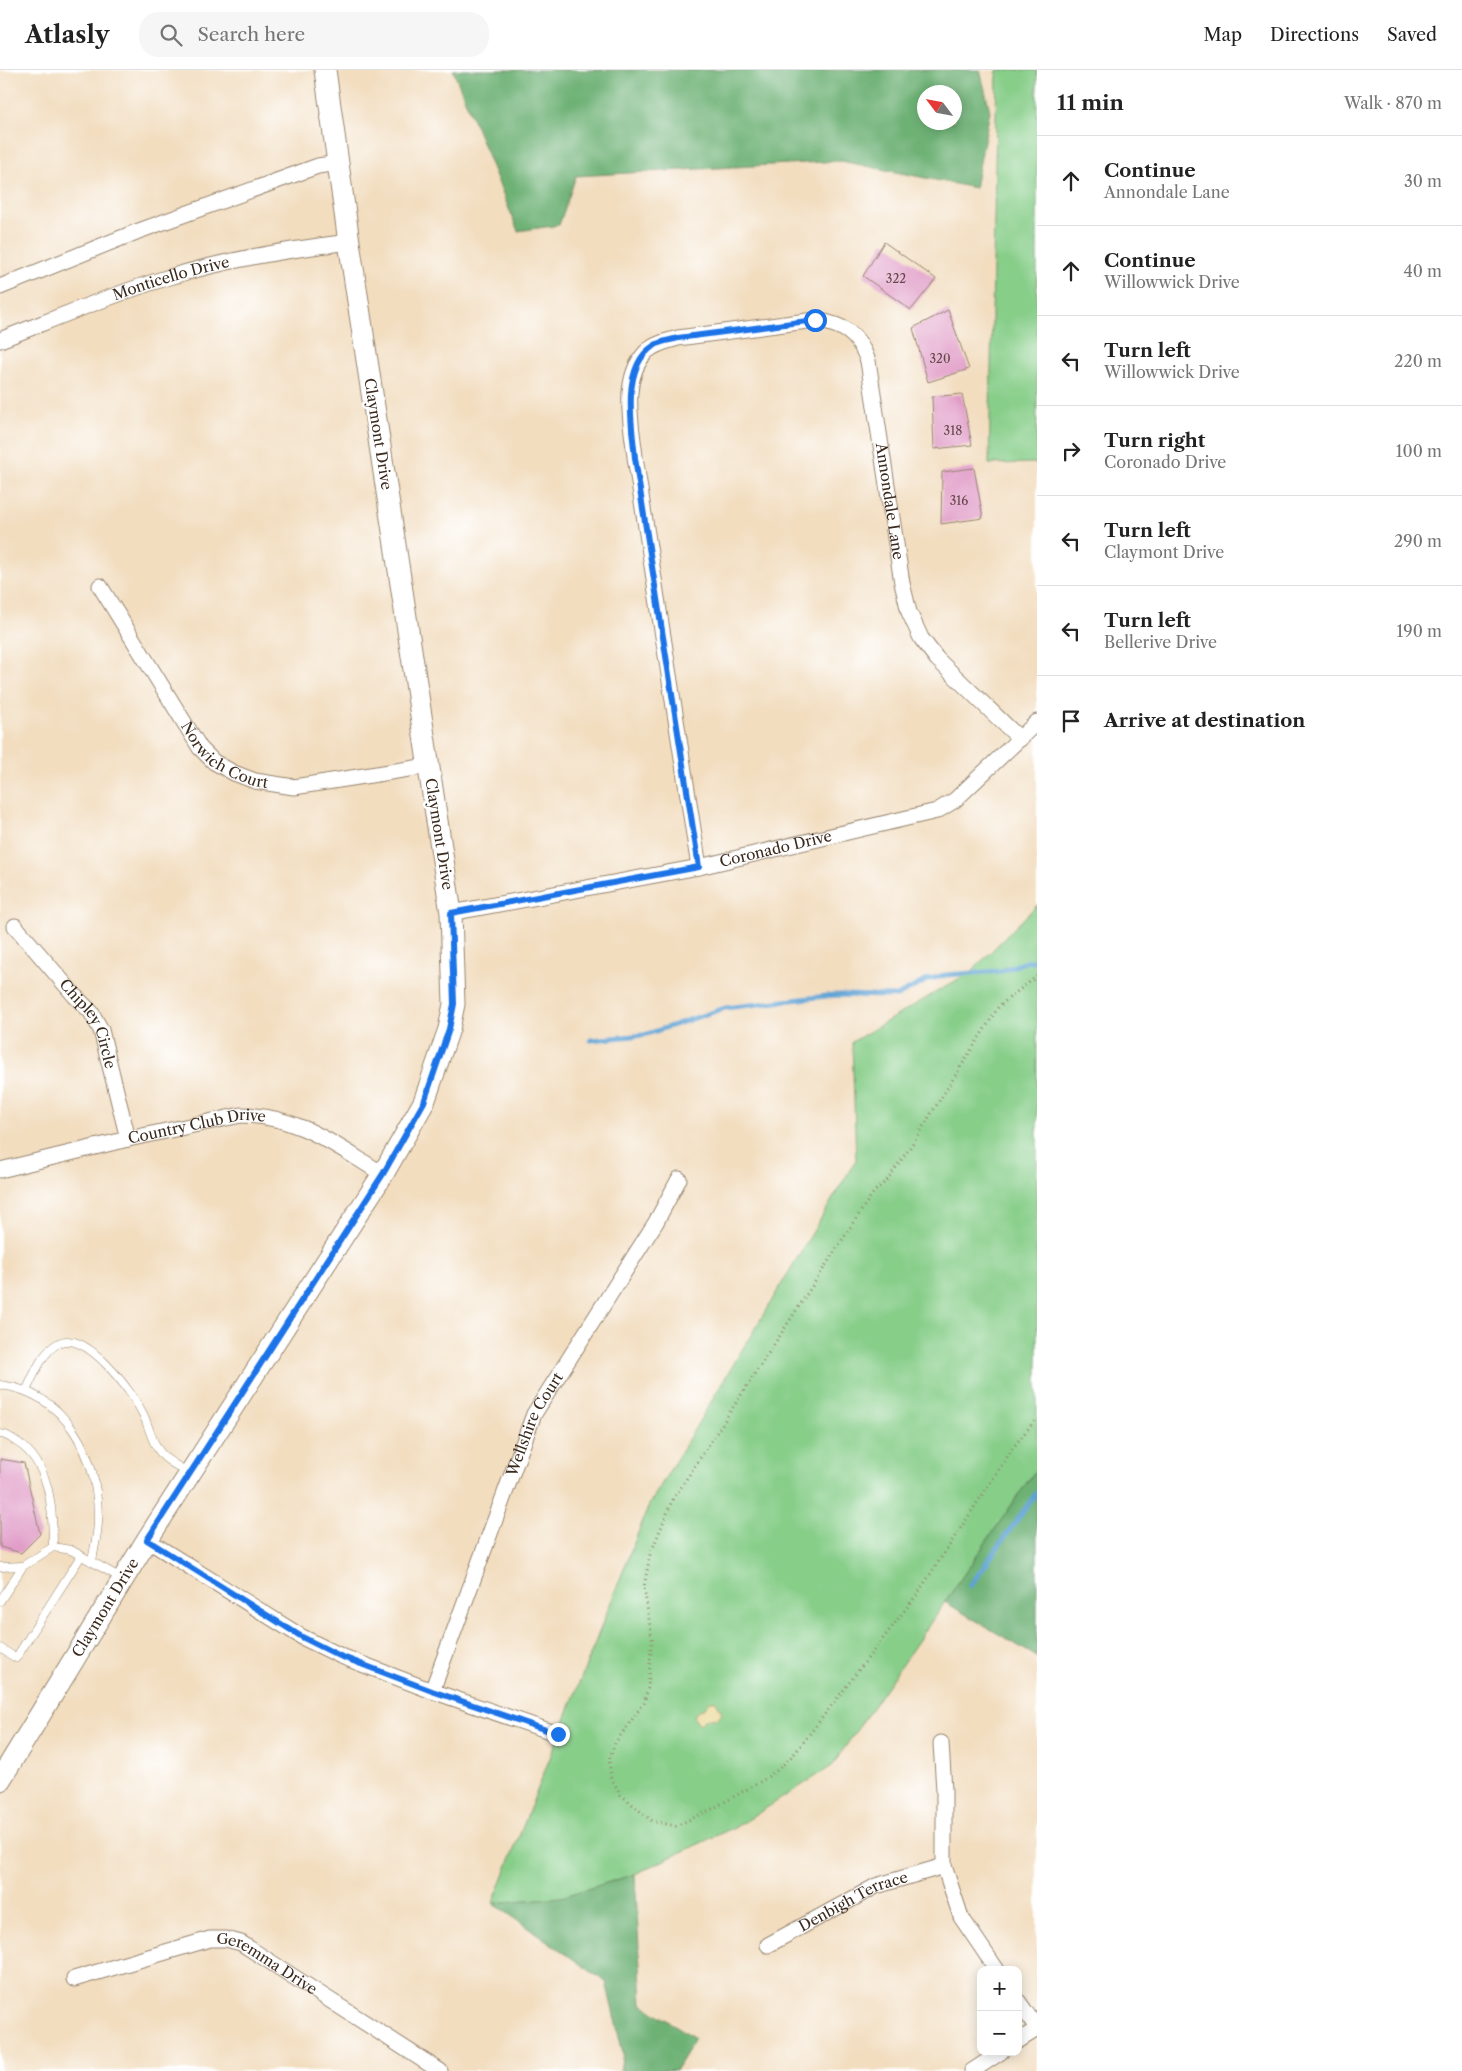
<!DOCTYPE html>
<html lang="en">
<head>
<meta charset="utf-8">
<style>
	:root { --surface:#fff; --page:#f6f6f6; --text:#222; --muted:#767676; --line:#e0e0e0 }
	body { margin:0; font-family:"Libre Caslon Text",serif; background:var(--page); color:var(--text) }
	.controls { position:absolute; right:15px; bottom:15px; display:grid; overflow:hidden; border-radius:10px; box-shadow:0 2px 12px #0003 }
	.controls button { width:45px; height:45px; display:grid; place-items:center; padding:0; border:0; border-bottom:1px solid var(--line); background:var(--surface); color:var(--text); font:25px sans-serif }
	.compass { position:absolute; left:917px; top:15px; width:45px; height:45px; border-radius:50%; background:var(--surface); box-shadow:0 2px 12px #0003; rotate:302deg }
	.stop { position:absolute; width:15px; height:15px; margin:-11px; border:4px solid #1a73e8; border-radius:50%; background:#fff }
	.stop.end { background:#1a73e8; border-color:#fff; box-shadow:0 1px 5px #0008 }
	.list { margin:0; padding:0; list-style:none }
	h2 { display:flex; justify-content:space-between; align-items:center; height:65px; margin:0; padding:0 20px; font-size:21px }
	h2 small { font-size:16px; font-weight:400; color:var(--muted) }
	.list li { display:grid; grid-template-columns:32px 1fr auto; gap:15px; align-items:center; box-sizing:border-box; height:90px; padding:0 20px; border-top:1px solid var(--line) }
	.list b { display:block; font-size:19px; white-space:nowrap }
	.list p { margin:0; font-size:16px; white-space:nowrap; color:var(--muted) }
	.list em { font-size:16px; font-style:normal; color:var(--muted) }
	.icon { flex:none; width:28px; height:28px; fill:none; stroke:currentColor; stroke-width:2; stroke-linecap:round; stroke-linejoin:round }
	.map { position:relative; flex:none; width:1037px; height:2001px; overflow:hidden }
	header { display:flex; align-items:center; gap:30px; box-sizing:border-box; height:70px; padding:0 25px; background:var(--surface); border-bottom:1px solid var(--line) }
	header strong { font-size:24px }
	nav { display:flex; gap:28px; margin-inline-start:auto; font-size:18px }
	.search { width:350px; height:45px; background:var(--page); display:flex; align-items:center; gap:12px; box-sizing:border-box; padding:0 18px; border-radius:20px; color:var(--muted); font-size:19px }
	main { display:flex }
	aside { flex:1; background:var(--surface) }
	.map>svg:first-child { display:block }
</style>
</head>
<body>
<header>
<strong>Atlasly</strong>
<div class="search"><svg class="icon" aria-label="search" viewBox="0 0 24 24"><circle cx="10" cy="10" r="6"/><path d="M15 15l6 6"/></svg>Search here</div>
<nav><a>Map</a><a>Directions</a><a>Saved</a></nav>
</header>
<main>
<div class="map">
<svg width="1037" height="2001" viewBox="0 0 1037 2001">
	<rect width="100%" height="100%" fill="#fff"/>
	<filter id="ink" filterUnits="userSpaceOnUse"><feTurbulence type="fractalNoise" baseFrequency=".02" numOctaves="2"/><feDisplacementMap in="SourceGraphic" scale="10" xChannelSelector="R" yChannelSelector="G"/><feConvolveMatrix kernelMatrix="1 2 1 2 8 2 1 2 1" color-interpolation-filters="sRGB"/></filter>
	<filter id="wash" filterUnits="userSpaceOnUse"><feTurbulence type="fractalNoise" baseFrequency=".0096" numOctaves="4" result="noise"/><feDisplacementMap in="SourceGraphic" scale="20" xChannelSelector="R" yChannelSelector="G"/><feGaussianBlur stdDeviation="1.12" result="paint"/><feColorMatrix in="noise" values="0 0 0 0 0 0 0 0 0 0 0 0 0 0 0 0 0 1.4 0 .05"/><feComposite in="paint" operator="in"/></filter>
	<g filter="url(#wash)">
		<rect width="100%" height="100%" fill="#f2ddbf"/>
		<g fill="#87ce89" stroke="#617c54">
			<path d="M997,0H1037V393L989,394Z"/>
			<path d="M1037,835V1398L832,1696L743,1753L635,1804L562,1827L493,1833L649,1435L856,1090L852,972L972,901Z"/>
		</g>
		<g fill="#6db175" stroke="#546e4a" fill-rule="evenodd">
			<path d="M453,0H980L990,41L975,118L841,91L576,106L559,155L518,161ZM924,22H954V52H924Z"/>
			<path d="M1037,1398V1587L945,1532Z"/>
			<path d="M635,1804L642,1934L695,1968L675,2001H620L623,1983L606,1912L493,1833L562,1827Z"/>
		</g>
		<path fill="#eeda9e" stroke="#94825e" d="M710,1631H716L722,1643L716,1649L707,1648L700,1654L693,1647L699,1640L704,1639Z"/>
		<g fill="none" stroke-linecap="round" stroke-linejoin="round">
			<g stroke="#5fa3d4" stroke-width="5">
				<path d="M591,970L644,965L725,938L835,925L897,926L927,910L945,905L1001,901L1028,891H1037"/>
				<path d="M970,1516L1037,1422"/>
			</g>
		</g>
		<g id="blocks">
			<g fill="#e19dc8">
				<path d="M884,172L936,209L911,240L863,206Z"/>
				<path d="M948,240L969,299L928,312L913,258Z"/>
				<path d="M962,324L972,375L934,379L932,327Z"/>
				<path d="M974,398L983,448L941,454L942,402Z"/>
				<path d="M0,1389L24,1393L40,1464L21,1483L0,1477Z"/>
			</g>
		</g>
	</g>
	<g filter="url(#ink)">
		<use href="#blocks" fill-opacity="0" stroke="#96846e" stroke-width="1"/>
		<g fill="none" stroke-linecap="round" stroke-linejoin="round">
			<defs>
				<g id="lane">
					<path d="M0,1315C66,1323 97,1385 98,1446C99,1461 94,1477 92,1492"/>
					<path d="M26,1321C34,1305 41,1284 57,1274C85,1257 133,1323 143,1344C149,1356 151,1371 160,1382C166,1391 179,1397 188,1402"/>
					<path d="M0,1364C7,1364 12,1369 17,1372C51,1393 53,1441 53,1477"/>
					<path d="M0,1497L23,1496"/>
					<path d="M0,1531L23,1496L53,1477L71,1480L121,1508"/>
					<path d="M0,1578L16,1588L81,1486"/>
				</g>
				<g id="street">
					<path d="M0,217L136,162L318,96L338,93"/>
					<path id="s1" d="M0,270C54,249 108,226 163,209C224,190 286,180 349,172"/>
					<path id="s2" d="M100,516L200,678L214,692L234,703L255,711L294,717L428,696"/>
					<path id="s3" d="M699,797L635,387C632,355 620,310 646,282C654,274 667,271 678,268L815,250C844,255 858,263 868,291L902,513L909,542L921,568L937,589L1020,669"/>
					<path id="s4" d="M451,843L699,797L937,741L955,730L1037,652"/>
					<path id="s5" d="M15,856L75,926L91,942L101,960L128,1069"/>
					<path id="s6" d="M0,1100L128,1069L241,1045C298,1045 336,1076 383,1104"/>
					<path d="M147,1470L302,1567L341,1586L432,1621L558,1664"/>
					<path id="s7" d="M432,1621L534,1344L656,1152L679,1109"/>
					<path d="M941,1673L944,1720V1796L961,1847L997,1900"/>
					<path id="s8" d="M768,1875L876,1816L944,1796"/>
					<path id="s9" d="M74,1909L210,1869H226L241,1873L440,2001"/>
					<path d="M1018,1931L1037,1958"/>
					<path d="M1018,1971L1037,1959"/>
					<path d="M972,2001L1001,1982"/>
				</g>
				<g id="secondary">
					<path id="s10" d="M0,1710L147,1470L383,1104L424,1032L449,959L454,934L451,843L349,172L325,0"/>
				</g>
			</defs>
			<use href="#lane" stroke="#96846e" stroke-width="9"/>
			<use href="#street" stroke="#96846e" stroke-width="17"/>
			<use href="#secondary" stroke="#96846e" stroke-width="23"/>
			<path stroke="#96846e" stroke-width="3" stroke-dasharray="1 4" stroke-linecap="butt" d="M1037,906L999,936L909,1079L887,1110L874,1122L863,1138L672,1431L650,1485L644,1517L652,1569L648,1618L644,1633L615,1673L609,1690L611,1708L621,1725L652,1751L676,1756L714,1738L763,1710L779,1699L795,1683L918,1523L1015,1375L1037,1348"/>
			<use href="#lane" stroke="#fff" stroke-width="8"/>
			<use href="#street" stroke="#fff" stroke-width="15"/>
			<use href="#secondary" stroke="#fff" stroke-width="21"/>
		</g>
	</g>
	<g fill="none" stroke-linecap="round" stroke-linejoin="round" filter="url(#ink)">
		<path stroke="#1a73e8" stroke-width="6" d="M558,1664L432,1621L340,1586L302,1567L147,1470L383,1104L424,1032L449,959L454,934L451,843L699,797L635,388C632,354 619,291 659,273C664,271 671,270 678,268L815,250"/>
	</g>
	<g text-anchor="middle" stroke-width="5" stroke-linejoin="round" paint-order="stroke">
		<g font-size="12" fill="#644748">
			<text x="896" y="213">322</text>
			<text x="940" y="293">320</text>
			<text x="953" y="365">318</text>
			<text x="959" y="435">316</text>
		</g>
		<g font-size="15" fill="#3b2a1e" stroke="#fff">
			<text dy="5" stroke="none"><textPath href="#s1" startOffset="182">Monticello Drive</textPath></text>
			<text transform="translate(378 364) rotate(81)" y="5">Claymont Drive</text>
			<text dy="5" stroke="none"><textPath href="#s3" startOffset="911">Annondale Lane</textPath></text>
			<text dy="5" stroke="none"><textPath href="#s2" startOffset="215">Norwich Court</textPath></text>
			<text transform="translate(439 764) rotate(81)" y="5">Claymont Drive</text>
			<text dy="5" stroke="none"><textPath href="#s4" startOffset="331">Coronado Drive</textPath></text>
			<text dy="5" stroke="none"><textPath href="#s5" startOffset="124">Chipley Circle</textPath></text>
			<text dy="5" stroke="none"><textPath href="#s6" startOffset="202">Country Club Drive</textPath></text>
			<text dy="5" stroke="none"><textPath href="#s7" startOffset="286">Wellshire Court</textPath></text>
			<text dy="5" stroke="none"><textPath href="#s10" startOffset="202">Claymont Drive</textPath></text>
			<text dy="5" stroke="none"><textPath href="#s8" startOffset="96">Denbigh Terrace</textPath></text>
			<text dy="5" stroke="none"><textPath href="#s9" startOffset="205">Geremma Drive</textPath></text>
		</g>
	</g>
</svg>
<div class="controls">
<button>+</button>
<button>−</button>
</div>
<svg class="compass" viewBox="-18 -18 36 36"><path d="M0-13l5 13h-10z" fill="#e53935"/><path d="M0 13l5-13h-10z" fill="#767676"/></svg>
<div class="stop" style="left:815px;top:250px"></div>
<div class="stop end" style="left:558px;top:1664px"></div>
</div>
<aside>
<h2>11 min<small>Walk · 870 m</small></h2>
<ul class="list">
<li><svg class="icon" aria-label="ahead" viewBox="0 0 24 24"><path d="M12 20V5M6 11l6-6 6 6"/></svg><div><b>Continue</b><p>Annondale Lane</p></div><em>30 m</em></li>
<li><svg class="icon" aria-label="ahead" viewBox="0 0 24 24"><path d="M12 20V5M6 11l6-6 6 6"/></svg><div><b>Continue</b><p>Willowwick Drive</p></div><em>40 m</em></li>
<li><svg class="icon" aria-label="left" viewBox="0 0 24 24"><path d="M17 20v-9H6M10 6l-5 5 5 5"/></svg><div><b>Turn left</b><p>Willowwick Drive</p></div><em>220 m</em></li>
<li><svg class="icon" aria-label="right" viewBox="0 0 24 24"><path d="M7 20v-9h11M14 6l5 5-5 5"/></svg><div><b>Turn right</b><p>Coronado Drive</p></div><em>100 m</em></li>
<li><svg class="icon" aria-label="left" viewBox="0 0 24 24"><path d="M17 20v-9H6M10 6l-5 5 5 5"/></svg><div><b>Turn left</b><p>Claymont Drive</p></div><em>290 m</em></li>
<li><svg class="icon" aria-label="left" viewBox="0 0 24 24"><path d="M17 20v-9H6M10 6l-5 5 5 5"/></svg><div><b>Turn left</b><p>Bellerive Drive</p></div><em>190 m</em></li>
<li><svg class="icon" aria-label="arrive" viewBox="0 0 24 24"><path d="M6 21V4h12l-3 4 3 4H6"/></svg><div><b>Arrive at destination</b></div></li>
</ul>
</aside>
</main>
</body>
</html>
